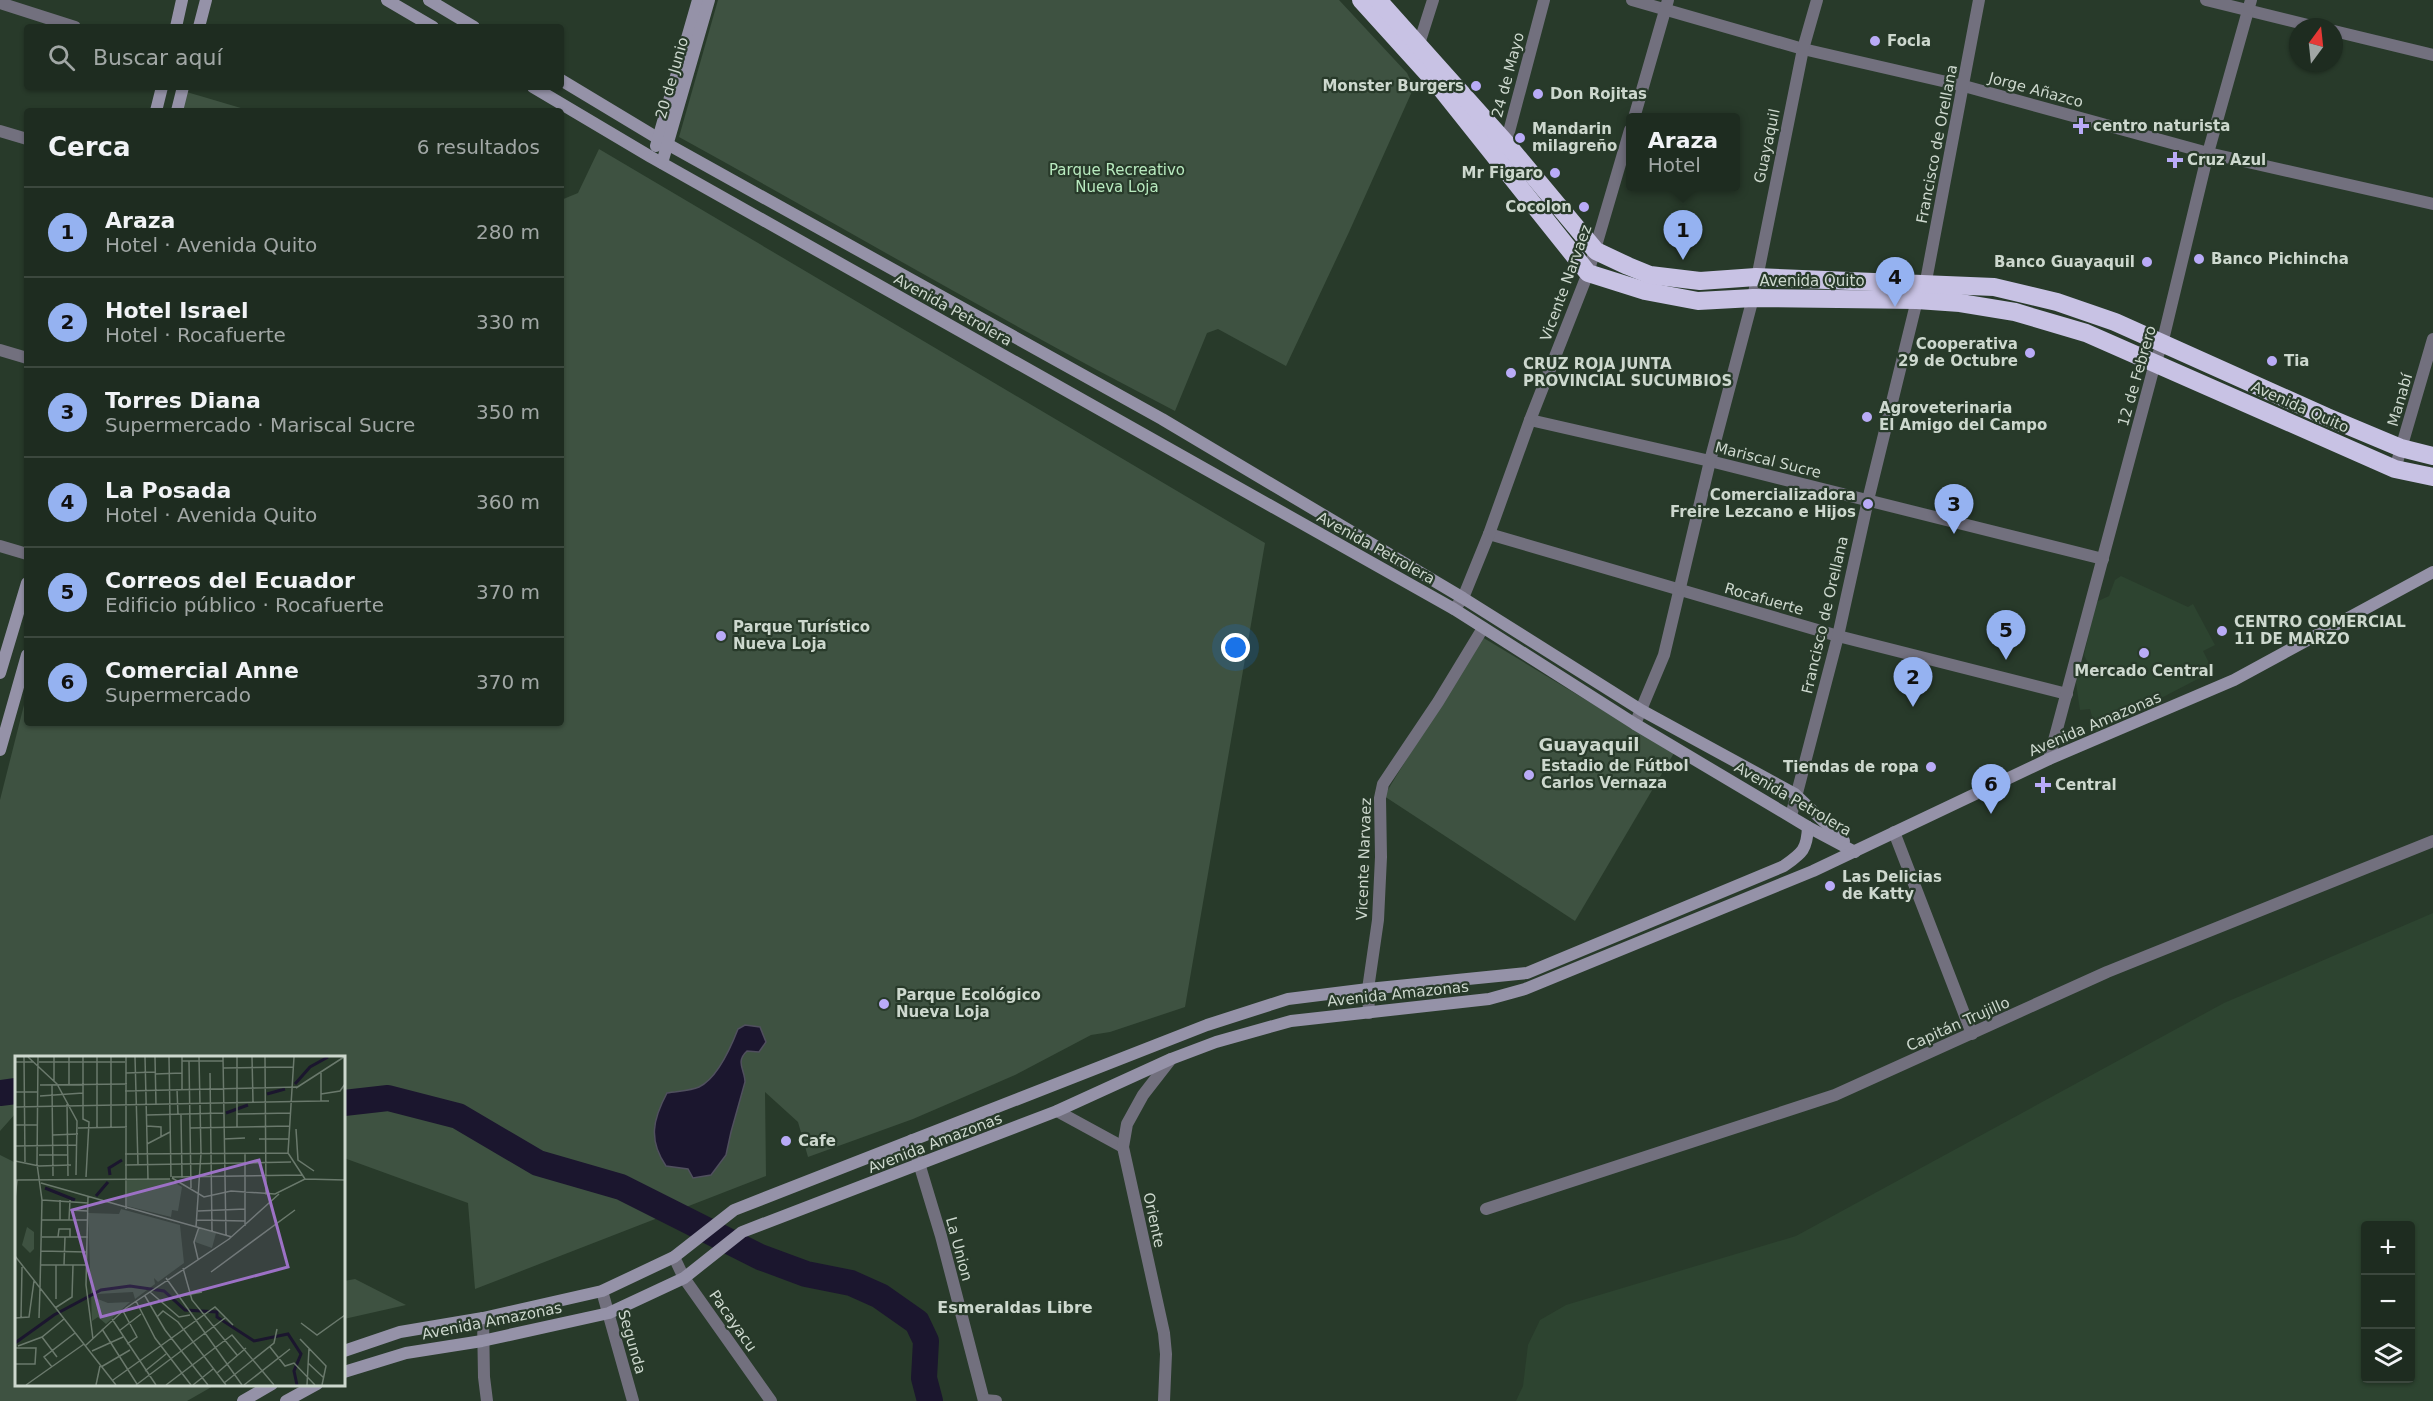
<!DOCTYPE html>
<html lang="es">
<head>
<meta charset="utf-8">
<style>
	:root { --surface:#1e2c20; --page:#2b382d; --text:#f1f3f6; --muted:#a1a7a5; --line:#3c483e; --accent:#95b2f1 }
	body { margin:0; font-family:"DejaVu Sans",sans-serif; background:var(--page); color:var(--text) }
	.controls { position:absolute; right:18px; bottom:18px; display:grid; overflow:hidden; border-radius:6px; box-shadow:0 2px 4px #0004 }
	.controls button { width:54px; height:54px; display:grid; place-items:center; padding:0; border:0; border-bottom:2px solid var(--line); background:var(--surface); color:var(--text); font:30px sans-serif }
	.compass { position:absolute; left:2289px; top:18px; width:54px; height:54px; border-radius:50%; background:var(--surface); box-shadow:0 2px 4px #0004; rotate:15deg }
	.you { position:absolute; left:1236px; top:648px; width:21px; height:21px; margin:-15px; border:4px solid #fff; border-radius:50%; background:#1a73e8; box-shadow:0 0 0 9px #1a73e833 }
	.badge { display:grid; place-items:center; width:39px; height:39px; border-radius:50%; background:var(--accent); color:#111; font-size:20px; font-weight:700 }
	.pin { position:absolute; translate:-50% -50px; filter:drop-shadow(0 2px 3px #0008) }
	.pin::after { content:''; position:absolute; top:32px; width:21px; height:18px; background:inherit; clip-path:polygon(0 0,100% 0,50% 100%) }
	.popup { position:absolute; left:1626px; top:113px; width:114px; height:78px; box-sizing:border-box; display:grid; place-content:center; border-radius:6px; background:var(--surface); filter:drop-shadow(0 2px 4px #0005); font-size:20px; white-space:nowrap; color:var(--muted) }
	.popup b { font-size:22px; color:var(--text) }
	.popup::after { content:''; position:absolute; left:50%; top:100%; margin-left:-12px; border:12px solid transparent; border-top-color:var(--surface) }
	.list { margin:0; padding:0; list-style:none }
	h2 { display:flex; justify-content:space-between; align-items:center; height:78px; margin:0; padding:0 24px; font-size:26px }
	h2 small { font-size:20px; font-weight:400; color:var(--muted) }
	.list li { display:grid; grid-template-columns:39px 1fr auto; gap:18px; align-items:center; box-sizing:border-box; height:90px; padding:0 24px; border-top:2px solid var(--line) }
	.list b { display:block; font-size:22px; white-space:nowrap }
	.list p { margin:0; font-size:20px; white-space:nowrap; color:var(--muted) }
	.list em { font-size:20px; font-style:normal; color:var(--muted) }
	.icon { flex:none; width:33px; height:33px; fill:none; stroke:currentColor; stroke-width:2; stroke-linecap:round; stroke-linejoin:round }
	.map { position:relative; flex:none; width:2433px; height:1401px; overflow:hidden }
	.search { position:absolute; background:var(--surface); box-shadow:0 2px 4px #0004; left:24px; top:24px; width:540px; height:66px; display:flex; align-items:center; gap:15px; box-sizing:border-box; padding:0 21px; border-radius:6px; color:var(--muted); font-size:22px }
	.panel { position:absolute; background:var(--surface); box-shadow:0 2px 4px #0004; left:24px; top:108px; width:540px; height:618px; border-radius:6px }
	.map>svg:first-child { display:block }
</style>
</head>
<body>
<div class="map">
<svg width="2433" height="1401" viewBox="0 0 2433 1401">
	<rect width="100%" height="100%" fill="#283a2a"/>
	<g fill="#2d4430" fill-rule="evenodd">
		<path d="M2121,576L2188,607L2193,604L2215,645L2203,651L2213,671L2096,732L2090,709L2080,710L2075,676L2088,663L2084,655L2096,602L2109,596L2115,580Z"/>
		<path d="M2433,913V1401H1516L1523,1386L1528,1345L1540,1320L1566,1305L1796,1236L2224,1003ZM2366,1226H2410V1378H2366Z"/>
	</g>
	<g fill="#3e5241">
		<path d="M718,0H1339L1407,73L1414,87L1349,232L1286,366L1218,329L1207,333L1175,411C1007,324 844,228 679,137Z"/>
		<path d="M180,90L251,111H174Z"/>
		<path d="M599,149L1265,543L1185,1007L1110,1032L1091,1035L1015,1075L913,1119L808,1157L798,1122L765,1092L766,1176L475,1289L468,1203L344,1158V1058H16V1113L0,1131V800L27,693V723H561V200L578,193Z"/>
		<path d="M1482,637L1674,753L1575,921L1384,796Z"/>
		<path d="M0,1155L16,1163V1384L215,1385L187,1401H0Z"/>
		<path d="M355,1279L406,1305L344,1319V1281Z"/>
	</g>
	<path fill="#1b162e" stroke="#50505e" stroke-width="1.5" d="M745,1025L760,1027L766,1042L759,1052L747,1051C735,1062 745,1070 745,1082L731,1132L726,1155L711,1175L693,1178L688,1169L666,1166C648,1140 653,1119 667,1093C677,1091 690,1091 699,1087C718,1078 731,1047 738,1029Z"/>
	<g fill="none" stroke-linecap="round" stroke-linejoin="round">
		<g stroke="#1b162e" stroke-width="26">
			<path d="M0,1093L16,1091"/>
			<path d="M344,1103L388,1098L458,1116L538,1163L621,1187L760,1257L806,1274L851,1283L880,1296L917,1322L926,1341L924,1378L930,1401"/>
		</g>
		<g stroke="#72707e" stroke-width="12">
			<path d="M1632,0L1803,49L1964,86L2208,153L2433,204"/>
			<path d="M2206,0L2316,27"/>
			<path d="M0,3L75,27"/>
			<path d="M2334,31L2433,55"/>
			<path d="M1419,44L1433,0"/>
			<path d="M1634,118L1668,0"/>
			<path d="M0,131L27,139"/>
			<path d="M1501,146L1506,143L1544,0"/>
			<path d="M0,350L27,358"/>
			<path d="M1530,420L1710,461L2103,559"/>
			<path d="M2395,469L2433,339"/>
			<path d="M1489,534L1838,636L2067,694"/>
			<path d="M0,546L27,554"/>
			<path d="M1454,609L1463,598L1489,534L1530,420L1588,273L1630,130"/>
			<path d="M1635,724L1664,655L1710,461L1753,298L1803,49L1817,0"/>
			<path d="M2049,759L2155,363L2162,344L2208,153L2251,0"/>
			<path d="M1791,816L1838,636L1868,500L1917,300L1925,286L1979,0"/>
			<path d="M1894,832L1972,1034"/>
			<path d="M1369,1013L1368,989L1378,920L1381,857L1380,798L1383,784L1438,702L1483,628"/>
			<path d="M1057,1111L1123,1147"/>
			<path d="M912,1140L941,1236L984,1401"/>
			<path d="M1486,1209L1835,1095L2107,972L2433,841"/>
			<path d="M674,1257L684,1278L771,1401"/>
			<path d="M602,1291L633,1401"/>
			<path d="M483,1318L484,1377L487,1401"/>
			<path d="M984,1400L996,1401"/>
			<path d="M1164,1401L1166,1354L1164,1333L1123,1147L1127,1124L1143,1095L1171,1059"/>
		</g>
		<g stroke="#9592a8" stroke-width="12">
			<path d="M387,0L433,27"/>
			<path d="M429,0L474,27"/>
			<path d="M176,27L182,0"/>
			<path d="M199,27L206,0"/>
			<path d="M561,80L669,145L1162,419L1463,598L1641,710L1795,794L1844,841"/>
			<path d="M533,87L651,157L1454,609L1635,724L1808,827L1855,852"/>
			<path d="M156,111L162,87"/>
			<path d="M177,111L183,87"/>
			<path d="M656,146L698,0"/>
			<path d="M662,163L709,0"/>
			<path d="M0,673L27,583"/>
			<path d="M0,750L27,655"/>
			<path d="M344,1351L400,1332L483,1318L602,1291L674,1257L734,1210L1207,1025L1288,999L1368,989L1527,973L1784,866C1802,853 1807,850 1808,827"/>
			<path d="M344,1372L406,1353L482,1341L609,1313L684,1278L742,1232L1057,1111L1171,1059L1216,1042L1291,1021L1489,999L1525,989L1813,871L2049,759L2234,680L2433,572"/>
			<path d="M243,1401L272,1384"/>
			<path d="M286,1401L317,1384"/>
		</g>
		<g stroke="#c8c2e4" stroke-width="18">
			<path d="M1361,0L1438,85L1588,273L1645,291L1698,301L1753,298L1917,300L1960,303L2015,312L2086,333L2395,469L2433,477"/>
			<path d="M1378,0L1506,143L1596,251L1628,266L1650,275L1700,281L1756,277L1994,287L2057,302L2115,322L2327,417L2401,448L2433,456"/>
		</g>
	</g>
	<g fill="#b9abf7" stroke="#283a2a" stroke-width="2">
		<circle cx="1875" cy="41" r="6"/>
		<circle cx="1476" cy="86" r="6"/>
		<circle cx="1538" cy="94" r="6"/>
		<path d="M2078 117h6v6h6v6h-6v6h-6v-6h-6v-6h6z"/>
		<circle cx="1520" cy="138" r="6"/>
		<path d="M2172 151h6v6h6v6h-6v6h-6v-6h-6v-6h6z"/>
		<circle cx="1555" cy="173" r="6"/>
		<circle cx="1584" cy="207" r="6"/>
		<circle cx="2199" cy="259" r="6"/>
		<circle cx="2147" cy="262" r="6"/>
		<circle cx="2030" cy="353" r="6"/>
		<circle cx="2272" cy="361" r="6"/>
		<circle cx="1511" cy="373" r="6"/>
		<circle cx="1867" cy="417" r="6"/>
		<circle cx="1868" cy="504" r="6"/>
		<circle cx="2222" cy="631" r="6"/>
		<circle cx="721" cy="636" r="6"/>
		<circle cx="2144" cy="653" r="6"/>
		<circle cx="1931" cy="767" r="6"/>
		<circle cx="1529" cy="775" r="6"/>
		<path d="M2040 776h6v6h6v6h-6v6h-6v-6h-6v-6h6z"/>
		<circle cx="1830" cy="886" r="6"/>
		<circle cx="884" cy="1004" r="6"/>
		<circle cx="786" cy="1141" r="6"/>
	</g>
	<g text-anchor="middle" stroke-width="4.5" stroke-linejoin="round" paint-order="stroke">
		<g font-size="15" font-weight="bold" fill="#cdd8ce" stroke="#283a2a" text-anchor="start">
			<text x="1887" y="46">Focla</text>
			<text x="1464" y="91" text-anchor="end">Monster Burgers</text>
			<text x="1550" y="99">Don Rojitas</text>
			<text x="2093" y="131">centro naturista</text>
			<text x="1532" y="134">Mandarin<tspan x="1532" dy="17">milagreño</tspan></text>
			<text x="2187" y="165">Cruz Azul</text>
			<text x="1543" y="178" text-anchor="end">Mr Figaro</text>
			<text x="1572" y="212" text-anchor="end">Cocolon</text>
			<text x="2211" y="264">Banco Pichincha</text>
			<text x="2135" y="267" text-anchor="end">Banco Guayaquil</text>
			<text x="2018" y="349" text-anchor="end">Cooperativa<tspan x="2018" dy="17">29 de Octubre</tspan></text>
			<text x="2284" y="366">Tia</text>
			<text x="1523" y="369">CRUZ ROJA JUNTA<tspan x="1523" dy="17">PROVINCIAL SUCUMBIOS</tspan></text>
			<text x="1879" y="413">Agroveterinaria<tspan x="1879" dy="17">El Amigo del Campo</tspan></text>
			<text x="1856" y="500" text-anchor="end">Comercializadora<tspan x="1856" dy="17">Freire Lezcano e Hijos</tspan></text>
			<text x="2234" y="627">CENTRO COMERCIAL<tspan x="2234" dy="17">11 DE MARZO</tspan></text>
			<text x="733" y="632">Parque Turístico<tspan x="733" dy="17">Nueva Loja</tspan></text>
			<text x="2144" y="676" text-anchor="middle">Mercado Central</text>
			<text x="1541" y="771">Estadio de Fútbol<tspan x="1541" dy="17">Carlos Vernaza</tspan></text>
			<text x="1919" y="772" text-anchor="end">Tiendas de ropa</text>
			<text x="2055" y="790">Central</text>
			<text x="1842" y="882">Las Delicias<tspan x="1842" dy="17">de Katty</tspan></text>
			<text x="896" y="1000">Parque Ecológico<tspan x="896" dy="17">Nueva Loja</tspan></text>
			<text x="798" y="1146">Cafe</text>
		</g>
		<g font-size="15" fill="#cdd8ce" stroke="#283a2a">
			<text transform="translate(1508 75) rotate(-75)" y="5">24 de Mayo</text>
			<text transform="translate(672 78) rotate(-74)" y="5">20 de Junio</text>
			<text transform="translate(2036 90) rotate(15)" y="5">Jorge Añazco</text>
			<text transform="translate(1937 144) rotate(-79)" y="5">Francisco de Orellana</text>
			<text transform="translate(1767 146) rotate(-78)" y="5">Guayaquil</text>
			<text x="1812" y="286">Avenida Quito</text>
			<text transform="translate(1566 283) rotate(-70)" y="5">Vicente Narvaez</text>
			<text transform="translate(953 310) rotate(29)" y="5">Avenida Petrolera</text>
			<text transform="translate(2137 376) rotate(-74)" y="5">12 de Febrero</text>
			<text transform="translate(2400 400) rotate(-74)" y="5">Manabí</text>
			<text transform="translate(2300 407) rotate(24)" y="5">Avenida Quito</text>
			<text transform="translate(1768 460) rotate(14)" y="5">Mariscal Sucre</text>
			<text transform="translate(1376 548) rotate(29)" y="5">Avenida Petrolera</text>
			<text transform="translate(1764 599) rotate(16)" y="5">Rocafuerte</text>
			<text transform="translate(1825 615) rotate(-77)" y="5">Francisco de Orellana</text>
			<text transform="translate(2095 724) rotate(-23)" y="5">Avenida Amazonas</text>
			<text transform="translate(1793 799) rotate(30)" y="5">Avenida Petrolera</text>
			<text transform="translate(1364 859) rotate(-88)" y="5">Vicente Narvaez</text>
			<text transform="translate(1398 994) rotate(-6)" y="5">Avenida Amazonas</text>
			<text transform="translate(1958 1024) rotate(-24)" y="5">Capitán Trujillo</text>
			<text transform="translate(935 1143) rotate(-21)" y="5">Avenida Amazonas</text>
			<text transform="translate(1154 1220) rotate(78)" y="5">Oriente</text>
			<text transform="translate(959 1249) rotate(75)" y="5">La Union</text>
			<text transform="translate(492 1321) rotate(-11)" y="5">Avenida Amazonas</text>
			<text transform="translate(733 1321) rotate(55)" y="5">Pacayacu</text>
			<text transform="translate(632 1342) rotate(74)" y="5">Segunda</text>
		</g>
		<g font-size="15" fill="#b8eabf" stroke="#283a2a">
			<text x="1117" y="175">Parque Recreativo<tspan x="1117" dy="17">Nueva Loja</tspan></text>
		</g>
		<g font-size="16" font-weight="bold" fill="#cdd8ce" stroke="#283a2a">
			<text x="1015" y="1313">Esmeraldas Libre</text>
		</g>
		<g font-size="18" font-weight="bold" fill="#cdd8ce" stroke="#283a2a">
			<text x="1589" y="751">Guayaquil</text>
		</g>
	</g>
	<g transform="translate(15 1056)">
		<rect width="330" height="330" fill="#283a2a"/>
		<path d="M154,123L167,131L163,155L157,154L156,161L112,150V124ZM106,153L165,169L169,207L143,226L139,222L140,228L120,243L118,236L82,238L80,242L93,247L115,246L91,268L83,261L77,265L73,157L104,158ZM12,171L19,176V193L15,197L7,189ZM184,172L201,177L197,192L180,186Z" fill="#3e5241"/>
		<path fill="none" stroke="#1b162e" stroke-width="3" d="M280,28L295,11L313,1M252,38L270,33M211,57L233,49M95,119L94,112L107,104M30,132L60,144M81,140L93,126M0,287L39,259L86,234L115,230L149,235L170,254L202,256V261L239,285L273,278L286,298L279,315L282,329"/>
		<path fill="none" stroke="#6a796c" stroke-width="1.5" d="M9,1L10,106M13,1L42,28L62,65L61,119M23,1L22,108L27,144L25,232M54,1V28M68,1V63L74,66L71,121M82,1V72M96,1V72M111,1V153M120,1L123,109M130,1L133,123M140,1L141,49M154,1L156,121M167,1V33M208,1L211,180M222,1V71M237,1L238,46M250,1L251,139M279,1L273,97L290,123M167,5H208M174,5L176,132M0,6H19M24,6H110M208,12L278,11M111,17L140,16M195,17L197,176M306,17V45H314M140,18L167,17M39,25V1M25,29L112,28M37,29L38,120M281,32L329,1M162,33L163,59M110,35L282,31M0,36H23M306,38L325,35L330,28M25,40L68,37M52,48L53,120M0,51L306,45M222,58L275,57M132,59L209,57M166,59L167,122M0,69H23M132,70L146,71V80M63,72L112,71M175,72L274,70M281,73L283,104L299,115M38,79L63,78M209,83L230,82M244,83H274M132,88L155,76M0,90L62,89M110,98L273,97M24,99H53M0,105L24,110L56,109M110,109L276,106M157,121L287,119M157,122L189,141L216,135L260,138L290,123L330,124M0,124L155,123M26,127L217,181M73,140L71,229L78,283M0,143L2,124M27,144L73,147M54,154L73,155M183,155L230,153M27,164H72M45,164V144M54,164L55,144M182,164L230,165M230,170V97M181,171L186,97L184,1M27,181H73M43,181L44,173H55V181M26,195L71,196M0,200L101,329M183,203L179,186L184,171M26,209H72M41,209V243M49,209L50,181M168,212L177,244L222,299M196,216L280,154M151,222L227,329M135,236L164,261L175,259M130,240L150,274L193,329M161,241L187,236M121,245L140,282L176,329M40,252L57,241L58,209M108,255L122,281L112,288M142,261L148,255L163,266L211,329M0,262L14,261L19,225M6,262L7,211M24,262L25,232M97,263L141,329M286,267L302,279L330,259M87,273L122,328M104,275L126,258M27,281L42,301M285,283L311,310L307,329M3,290L27,281L49,263M70,290L111,252L214,183L264,138M255,291L270,310L279,307L300,329M0,292H21L20,308H0M77,295L108,281M293,307L309,322M37,311L29,301L60,277M86,311L115,294M130,315L151,298M202,317L231,292M98,324L200,251L218,269M209,327L259,287L262,273M11,329L69,288M81,329L85,310M121,329L210,262M151,329L217,279L259,329M178,329L198,313M229,329L275,293M292,329L294,292"/>
		<path fill="#9c71c5" fill-opacity="0.15" stroke="#9c71c5" stroke-width="3" d="M244,104L273,211L86,261L57,154Z"/>
		<rect width="330" height="330" fill="none" stroke="#cdd8ce" stroke-width="3"/>
	</g>
</svg>
<div class="controls">
<button>+</button>
<button>−</button>
<button><svg class="icon" aria-label="layers" viewBox="0 0 24 24"><path d="M12 4l9 5-9 5-9-5zM3 14l9 5 9-5"/></svg></button>
</div>
<svg class="compass" viewBox="-18 -18 36 36"><path d="M0-13l5 13h-10z" fill="#e53935"/><path d="M0 13l5-13h-10z" fill="#a1a7a5"/></svg>
<div class="you"></div>
<div class="pin badge" style="left:1683px;top:260px">1</div>
<div class="popup"><b>Araza</b>Hotel</div>
<div class="pin badge" style="left:1913px;top:707px">2</div>
<div class="pin badge" style="left:1954px;top:534px">3</div>
<div class="pin badge" style="left:1895px;top:307px">4</div>
<div class="pin badge" style="left:2006px;top:660px">5</div>
<div class="pin badge" style="left:1991px;top:814px">6</div>
<div class="search"><svg class="icon" aria-label="search" viewBox="0 0 24 24"><circle cx="10" cy="10" r="6"/><path d="M15 15l6 6"/></svg>Buscar aquí</div>
<section class="panel">
<h2>Cerca<small>6 resultados</small></h2>
<ul class="list">
<li><span class="badge">1</span><div><b>Araza</b><p>Hotel · Avenida Quito</p></div><em>280 m</em></li>
<li><span class="badge">2</span><div><b>Hotel Israel</b><p>Hotel · Rocafuerte</p></div><em>330 m</em></li>
<li><span class="badge">3</span><div><b>Torres Diana</b><p>Supermercado · Mariscal Sucre</p></div><em>350 m</em></li>
<li><span class="badge">4</span><div><b>La Posada</b><p>Hotel · Avenida Quito</p></div><em>360 m</em></li>
<li><span class="badge">5</span><div><b>Correos del Ecuador</b><p>Edificio público · Rocafuerte</p></div><em>370 m</em></li>
<li><span class="badge">6</span><div><b>Comercial Anne</b><p>Supermercado</p></div><em>370 m</em></li>
</ul>
</section>
</div>
</body>
</html>
